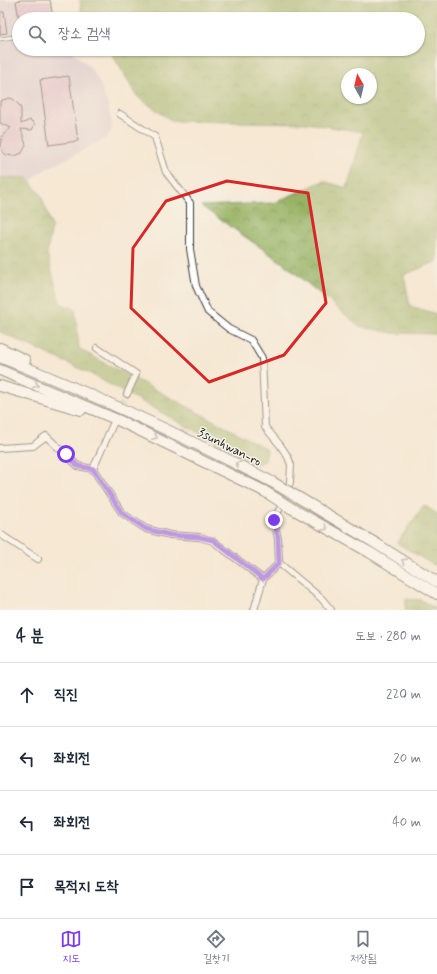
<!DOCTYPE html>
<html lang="ko">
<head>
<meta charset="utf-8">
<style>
	:root { --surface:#fff; --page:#f2f2f3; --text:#1f2937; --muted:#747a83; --line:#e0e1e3; --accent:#7c3aed }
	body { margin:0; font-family:Mynerve,"Poor Story",sans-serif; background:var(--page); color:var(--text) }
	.compass { position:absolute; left:341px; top:68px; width:36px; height:36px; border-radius:50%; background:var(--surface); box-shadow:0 1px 3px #0004; rotate:352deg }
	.stop { position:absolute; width:12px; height:12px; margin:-9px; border:3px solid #7c3aed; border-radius:50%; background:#fff }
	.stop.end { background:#7c3aed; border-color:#fff; box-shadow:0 1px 4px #0008 }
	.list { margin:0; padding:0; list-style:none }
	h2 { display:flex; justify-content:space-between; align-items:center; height:52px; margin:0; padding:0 16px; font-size:17px }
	h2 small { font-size:13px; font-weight:400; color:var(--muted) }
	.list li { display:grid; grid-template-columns:26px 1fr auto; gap:12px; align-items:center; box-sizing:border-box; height:64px; padding:0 16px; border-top:1px solid var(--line) }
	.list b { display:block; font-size:15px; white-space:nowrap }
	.list em { font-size:13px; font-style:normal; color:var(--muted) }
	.icon { flex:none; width:22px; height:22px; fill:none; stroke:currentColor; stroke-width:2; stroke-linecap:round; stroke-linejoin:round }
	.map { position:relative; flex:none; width:437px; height:610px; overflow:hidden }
	.search { position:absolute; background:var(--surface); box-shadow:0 1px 3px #0004; left:12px; right:12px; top:12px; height:44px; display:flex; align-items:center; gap:10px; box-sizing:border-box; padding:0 14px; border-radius:22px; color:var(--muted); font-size:15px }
	.sheet { height:308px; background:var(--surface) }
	nav { display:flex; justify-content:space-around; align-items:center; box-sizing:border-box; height:56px; border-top:1px solid var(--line); background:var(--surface); font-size:11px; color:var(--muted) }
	nav a { display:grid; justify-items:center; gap:2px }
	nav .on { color:var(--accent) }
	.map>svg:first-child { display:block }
</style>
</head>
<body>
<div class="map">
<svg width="437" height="610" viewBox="0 0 437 610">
	<defs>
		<pattern id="forest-crowns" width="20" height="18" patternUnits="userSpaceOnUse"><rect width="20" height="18" fill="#97b263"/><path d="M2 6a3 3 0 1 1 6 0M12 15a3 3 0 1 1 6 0" fill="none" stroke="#7a9051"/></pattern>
		<pattern id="building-hatch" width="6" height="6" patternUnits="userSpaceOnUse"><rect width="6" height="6" fill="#daa9c7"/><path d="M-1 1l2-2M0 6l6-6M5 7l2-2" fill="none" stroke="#ba91aa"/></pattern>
	</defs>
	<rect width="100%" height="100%" fill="#f7f3e8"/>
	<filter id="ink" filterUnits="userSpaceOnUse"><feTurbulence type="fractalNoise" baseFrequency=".025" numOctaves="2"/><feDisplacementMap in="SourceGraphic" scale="8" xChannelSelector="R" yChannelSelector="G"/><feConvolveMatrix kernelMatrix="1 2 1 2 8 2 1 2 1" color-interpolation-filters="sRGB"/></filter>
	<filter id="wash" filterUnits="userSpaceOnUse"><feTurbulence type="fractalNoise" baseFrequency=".012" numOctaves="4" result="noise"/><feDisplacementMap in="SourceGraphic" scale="16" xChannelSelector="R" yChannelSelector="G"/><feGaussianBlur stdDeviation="0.9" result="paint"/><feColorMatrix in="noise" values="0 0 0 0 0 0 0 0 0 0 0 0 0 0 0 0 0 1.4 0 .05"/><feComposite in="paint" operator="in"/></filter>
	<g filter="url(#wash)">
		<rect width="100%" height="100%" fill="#f5e8d3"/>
		<path fill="#d0bdce" d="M0,0H53L55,19H19V49H71L92,70L99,82L107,103L112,125L111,131L107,137L99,142L44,170L36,176L32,180V188L0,219Z"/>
		<g fill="url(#forest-crowns)" stroke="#5a6740" fill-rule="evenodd">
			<path d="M80,0H437V261L404,275L410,306L437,314V334L392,333L359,326L283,263L201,206L274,203L323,181L347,188L363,132L306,123L172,121L138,97L109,49H418V19H82ZM347,74H371V98H347Z"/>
			<path d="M0,178H27L41,195L52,227L47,253L60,303L75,309L79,348L86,353L267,449L265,461L256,464L87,372L0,332Z"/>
			<path d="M424,505L437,514V567L397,543Z"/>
			<path d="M406,599L421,600L437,610H405Z"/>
		</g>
		<g id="blocks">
			<g fill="url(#building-hatch)">
				<path d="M21,0H50L53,19H19L16,1Z"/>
				<path d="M0,12H4L7,33L0,34Z"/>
				<path d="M69,76L78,141L49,145L40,80Z"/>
				<path d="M9,98L13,99L20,106L21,110V124L30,120L33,122L35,124L32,130L21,129L26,145L22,153L15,156L6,155L3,152L0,145L2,136L11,128L0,123V101Z"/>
			</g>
		</g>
	</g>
	<g filter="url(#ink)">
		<use href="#blocks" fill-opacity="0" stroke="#3d3b37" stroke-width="1"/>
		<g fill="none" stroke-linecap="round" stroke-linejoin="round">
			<path stroke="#d4c9b8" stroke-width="6" stroke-dasharray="6 3" stroke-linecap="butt" d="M114,422L127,394"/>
			<defs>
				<path id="service" d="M0,39L14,37"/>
				<g id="minor">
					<path d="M120,114L155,137L166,172L190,203V249L196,286L208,312L229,329L251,340L262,358L265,427L280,445L288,457L291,465L290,482L283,502L274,520L278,539L279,563L322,599L331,610"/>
					<path d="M97,348L136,374L127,394"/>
					<path d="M0,448L33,446L46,436L78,466L93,469L122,513L146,529L170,535L199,537L213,541L263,579L254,610"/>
					<path d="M93,469L113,424"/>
					<path d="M0,534L38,559"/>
					<path d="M263,579L279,563"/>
				</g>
				<g id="trunk">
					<path d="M0,348L25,360"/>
					<path d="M0,357C93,394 183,436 272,482"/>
					<path d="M0,370L120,421L264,491"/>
					<path d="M0,386L81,410"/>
					<path d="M301,499L375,543L437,582"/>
					<path d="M291,508L369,552L437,594"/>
				</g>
			</defs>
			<use href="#service" stroke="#3d3b37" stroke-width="4.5"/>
			<use href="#minor" stroke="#3d3b37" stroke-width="8"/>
			<use href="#trunk" stroke="#3d3b37" stroke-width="12"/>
			<use href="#service" stroke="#fff" stroke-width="3"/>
			<use href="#minor" stroke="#fff" stroke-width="6"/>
			<use href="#trunk" stroke="#fff" stroke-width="10"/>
			<defs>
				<g id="trunk-bridge">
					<path d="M272,482L301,499"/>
					<path d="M264,491L291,508"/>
				</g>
			</defs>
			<use href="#trunk-bridge" stroke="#3d3b37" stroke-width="12" stroke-linecap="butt"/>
			<use href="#trunk-bridge" stroke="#fff" stroke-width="10"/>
		</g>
		<defs><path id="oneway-chevron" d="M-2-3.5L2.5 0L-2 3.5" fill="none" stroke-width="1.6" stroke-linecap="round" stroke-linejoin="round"/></defs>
		<g stroke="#999">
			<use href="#oneway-chevron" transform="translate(36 385) rotate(23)"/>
			<use href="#oneway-chevron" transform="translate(155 437) rotate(25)"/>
			<use href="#oneway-chevron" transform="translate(238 464) rotate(-152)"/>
			<use href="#oneway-chevron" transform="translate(325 528) rotate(30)"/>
			<use href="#oneway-chevron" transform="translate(404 561) rotate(-148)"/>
		</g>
	</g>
	<g fill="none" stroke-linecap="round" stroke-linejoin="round" filter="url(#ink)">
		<path stroke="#7c3aed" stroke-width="5" d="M66,454L78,466L93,469L122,513L146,529L170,535L199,537L213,540L263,579L279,563L278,538L274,520"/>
	</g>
	<path d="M0 0H437V610H0ZM227,181L308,193L326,303L284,355L209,382L131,308L133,248L166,201Z" fill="#f5e8d3" fill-opacity=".55" fill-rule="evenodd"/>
	<path fill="none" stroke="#d62828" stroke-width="3" stroke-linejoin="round" d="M227,181L308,193L326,303L284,355L209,382L131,308L133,248L166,201Z"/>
	<g text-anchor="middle" stroke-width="3" stroke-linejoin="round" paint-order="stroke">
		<g font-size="13" fill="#1c1c1c" stroke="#f7f3e8">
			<text transform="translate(230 446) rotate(27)" y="5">3sunhwan-ro</text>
		</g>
	</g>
</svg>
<svg class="compass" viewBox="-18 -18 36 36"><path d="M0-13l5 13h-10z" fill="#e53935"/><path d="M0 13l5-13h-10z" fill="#747a83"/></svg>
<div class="stop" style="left:66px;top:454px"></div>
<div class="stop end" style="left:274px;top:520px"></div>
<div class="search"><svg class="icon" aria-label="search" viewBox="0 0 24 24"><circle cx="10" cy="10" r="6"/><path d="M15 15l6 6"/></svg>장소 검색</div>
</div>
<section class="sheet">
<h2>4 분<small>도보 · 280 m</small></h2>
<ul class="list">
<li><svg class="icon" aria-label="ahead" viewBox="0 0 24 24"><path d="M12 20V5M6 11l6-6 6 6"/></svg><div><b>직진</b></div><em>220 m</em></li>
<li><svg class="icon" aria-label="left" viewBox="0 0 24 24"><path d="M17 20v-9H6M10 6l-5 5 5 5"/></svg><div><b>좌회전</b></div><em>20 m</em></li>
<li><svg class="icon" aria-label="left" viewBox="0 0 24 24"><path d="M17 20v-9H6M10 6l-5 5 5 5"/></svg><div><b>좌회전</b></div><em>40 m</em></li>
<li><svg class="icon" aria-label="arrive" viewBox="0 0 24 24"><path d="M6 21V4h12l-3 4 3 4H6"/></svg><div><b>목적지 도착</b></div></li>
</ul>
</section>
<nav>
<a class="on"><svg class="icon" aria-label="map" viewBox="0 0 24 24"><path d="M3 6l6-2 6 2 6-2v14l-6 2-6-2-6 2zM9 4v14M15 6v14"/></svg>지도</a>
<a><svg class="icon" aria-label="directions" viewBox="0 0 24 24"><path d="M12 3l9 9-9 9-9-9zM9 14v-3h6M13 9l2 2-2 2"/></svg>길찾기</a>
<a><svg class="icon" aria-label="saved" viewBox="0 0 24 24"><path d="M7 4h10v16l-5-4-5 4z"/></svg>저장됨</a>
</nav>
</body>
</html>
